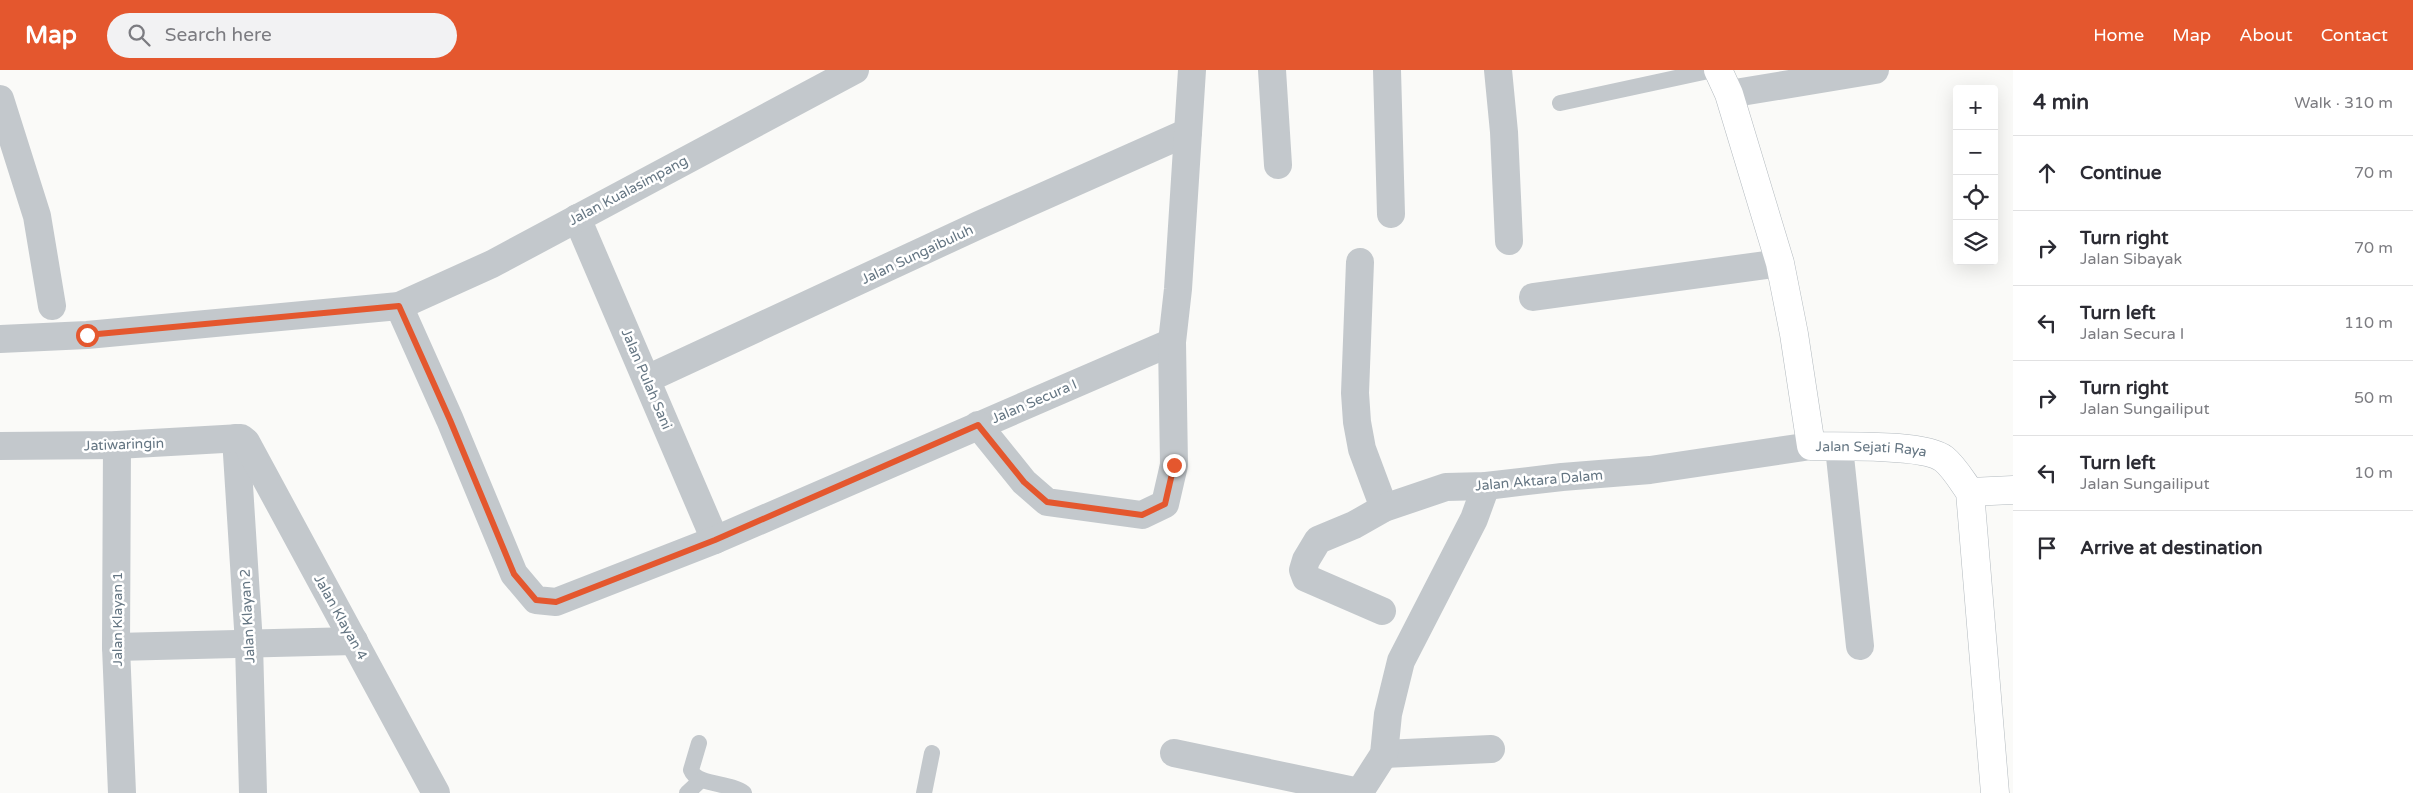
<!DOCTYPE html>
<html lang="en">
<head>
<meta charset="utf-8">
<style>
	:root { --surface:#fff; --page:#f2f2f3; --text:#2b2b33; --muted:#7c7c81; --line:#e1e1e2; --accent:#e4572e }
	body { margin:0; font-family:"Varela Round",sans-serif; background:var(--page); color:var(--text) }
	.controls { position:absolute; right:15px; top:15px; display:grid; overflow:hidden; border-radius:5px; box-shadow:0 5px 20px #0002 }
	.controls button { width:45px; height:45px; display:grid; place-items:center; padding:0; border:0; border-bottom:1px solid var(--line); background:var(--surface); color:var(--text); font:25px sans-serif }
	.stop { position:absolute; width:15px; height:15px; margin:-11px; border:4px solid #e4572e; border-radius:50%; background:#fff }
	.stop.end { background:#e4572e; border-color:#fff; box-shadow:0 1px 5px #0008 }
	.list { margin:0; padding:0; list-style:none }
	h2 { display:flex; justify-content:space-between; align-items:center; height:65px; margin:0; padding:0 20px; font-size:21px }
	h2 small { font-size:16px; font-weight:400; color:var(--muted) }
	.list li { display:grid; grid-template-columns:32px 1fr auto; gap:15px; align-items:center; box-sizing:border-box; height:75px; padding:0 20px; border-top:1px solid var(--line) }
	.list b { display:block; font-size:19px; white-space:nowrap }
	.list p { margin:0; font-size:16px; white-space:nowrap; color:var(--muted) }
	.list em { font-size:16px; font-style:normal; color:var(--muted) }
	.icon { flex:none; width:28px; height:28px; fill:none; stroke:currentColor; stroke-width:2; stroke-linecap:round; stroke-linejoin:round }
	.map { position:relative; flex:none; width:2013px; height:723px; overflow:hidden }
	header { display:flex; align-items:center; gap:30px; box-sizing:border-box; height:70px; padding:0 25px; background:var(--accent); color:#fff }
	header strong { font-size:24px }
	nav { display:flex; gap:28px; margin-inline-start:auto; font-size:18px }
	.search { width:350px; height:45px; background:var(--page); display:flex; align-items:center; gap:12px; box-sizing:border-box; padding:0 18px; border-radius:28px; color:var(--muted); font-size:19px }
	main { display:flex }
	aside { flex:1; background:var(--surface) }
	.map>svg:first-child { display:block }
</style>
</head>
<body>
<header>
<strong>Map</strong>
<div class="search"><svg class="icon" aria-label="search" viewBox="0 0 24 24"><circle cx="10" cy="10" r="6"/><path d="M15 15l6 6"/></svg>Search here</div>
<nav><a>Home</a><a>Map</a><a>About</a><a>Contact</a></nav>
</header>
<main>
<div class="map">
<svg width="2013" height="723" viewBox="0 0 2013 723">
	<rect width="100%" height="100%" fill="#fafaf8"/>
	<g fill="none" stroke-linecap="round" stroke-linejoin="round">
		<defs>
			<g id="secondary">
				<path id="s1" d="M1718,0L1729,24L1780,193L1794,264L1811,376C1839,377 1923,373 1944,389C1954,397 1962,411 1970,422L1995,723"/>
				<path d="M1970,422L2013,420"/>
			</g>
		</defs>
		<use href="#secondary" stroke="#b3babf" stroke-width="29"/>
		<g stroke="#c3c8cc" stroke-width="16">
			<path d="M1560,33L1713,0"/>
			<path d="M699,673L691,700C697,716 730,712 744,723"/>
			<path d="M687,723L701,710"/>
			<path d="M924,723L932,683"/>
		</g>
		<g stroke="#c3c8cc" stroke-width="28">
			<path d="M1272,0L1278,95"/>
			<path d="M1387,0L1391,144"/>
			<path d="M1498,0L1504,62L1509,171"/>
			<path d="M1729,24L1875,0"/>
			<path d="M0,29L37,146L52,236"/>
			<path d="M577,148L715,470"/>
			<path d="M1360,192L1355,323L1357,352L1362,379L1384,438"/>
			<path d="M1533,227L1780,193"/>
			<path d="M399,236L450,350L514,504L536,530L556,532L715,470L1172,272"/>
			<path d="M0,269L87,265L399,236L492,194L855,0"/>
			<path d="M647,309L979,155L1188,62"/>
			<path d="M978,355L1024,412L1047,432L1142,445L1165,434L1174,395L1172,272L1178,219L1192,0"/>
			<path d="M236,368L249,574L253,723"/>
			<path d="M117,375L116,577L122,723"/>
			<path d="M0,376L117,375L241,368L246,372L436,723"/>
			<path d="M1839,377L1860,576"/>
			<path d="M1382,541L1306,508L1303,500L1306,490L1318,470L1354,455L1384,438L1446,417L1486,416L1562,407L1650,400L1811,376"/>
			<path d="M116,577L354,571"/>
			<path d="M1174,683L1359,722"/>
			<path d="M1384,684L1491,679"/>
			<path d="M1359,723L1384,684L1388,644L1401,591L1474,449L1486,416"/>
		</g>
		<use href="#secondary" stroke="#fff" stroke-width="28"/>
	</g>
	<g fill="none" stroke-linecap="round" stroke-linejoin="round">
		<path stroke="#e4572e" stroke-width="6" d="M87,265L399,236L450,350L514,504L536,530L556,532L715,470L978,355L1024,412L1047,432L1142,445L1165,434L1174,395"/>
	</g>
	<g text-anchor="middle" stroke-width="5" stroke-linejoin="round" paint-order="stroke">
		<g font-size="14" fill="#657683" stroke="#fff">
			<text transform="translate(628 120) rotate(-28)" y="5">Jalan Kualasimpang</text>
			<text transform="translate(917 184) rotate(-25)" y="5">Jalan Sungaibuluh</text>
			<text transform="translate(647 309) rotate(67)" y="5">Jalan Pulah Sani</text>
			<text transform="translate(1034 331) rotate(-23)" y="5">Jalan Secura I</text>
			<text transform="translate(124 374) rotate(-2)" y="5">Jatiwaringin</text>
			<text dy="5" stroke="none"><textPath href="#s1" startOffset="449">Jalan Sejati Raya</textPath></text>
			<text transform="translate(1539 410) rotate(-5)" y="5">Jalan Aktara Dalam</text>
			<text transform="translate(247 546) rotate(-93)" y="5">Jalan Klayan 2</text>
			<text transform="translate(341 547) rotate(61)" y="5">Jalan Klayan 4</text>
			<text transform="translate(117 549) rotate(-90)" y="5">Jalan Klayan 1</text>
		</g>
	</g>
</svg>
<div class="controls">
<button>+</button>
<button>−</button>
<button><svg class="icon" aria-label="locate" viewBox="0 0 24 24"><circle cx="12" cy="12" r="6"/><path d="M12 2v4M12 18v4M2 12h4M18 12h4"/></svg></button>
<button><svg class="icon" aria-label="layers" viewBox="0 0 24 24"><path d="M12 4l9 5-9 5-9-5zM3 14l9 5 9-5"/></svg></button>
</div>
<div class="stop" style="left:87px;top:265px"></div>
<div class="stop end" style="left:1174px;top:395px"></div>
</div>
<aside>
<h2>4 min<small>Walk · 310 m</small></h2>
<ul class="list">
<li><svg class="icon" aria-label="ahead" viewBox="0 0 24 24"><path d="M12 20V5M6 11l6-6 6 6"/></svg><div><b>Continue</b></div><em>70 m</em></li>
<li><svg class="icon" aria-label="right" viewBox="0 0 24 24"><path d="M7 20v-9h11M14 6l5 5-5 5"/></svg><div><b>Turn right</b><p>Jalan Sibayak</p></div><em>70 m</em></li>
<li><svg class="icon" aria-label="left" viewBox="0 0 24 24"><path d="M17 20v-9H6M10 6l-5 5 5 5"/></svg><div><b>Turn left</b><p>Jalan Secura I</p></div><em>110 m</em></li>
<li><svg class="icon" aria-label="right" viewBox="0 0 24 24"><path d="M7 20v-9h11M14 6l5 5-5 5"/></svg><div><b>Turn right</b><p>Jalan Sungailiput</p></div><em>50 m</em></li>
<li><svg class="icon" aria-label="left" viewBox="0 0 24 24"><path d="M17 20v-9H6M10 6l-5 5 5 5"/></svg><div><b>Turn left</b><p>Jalan Sungailiput</p></div><em>10 m</em></li>
<li><svg class="icon" aria-label="arrive" viewBox="0 0 24 24"><path d="M6 21V4h12l-3 4 3 4H6"/></svg><div><b>Arrive at destination</b></div></li>
</ul>
</aside>
</main>
</body>
</html>
